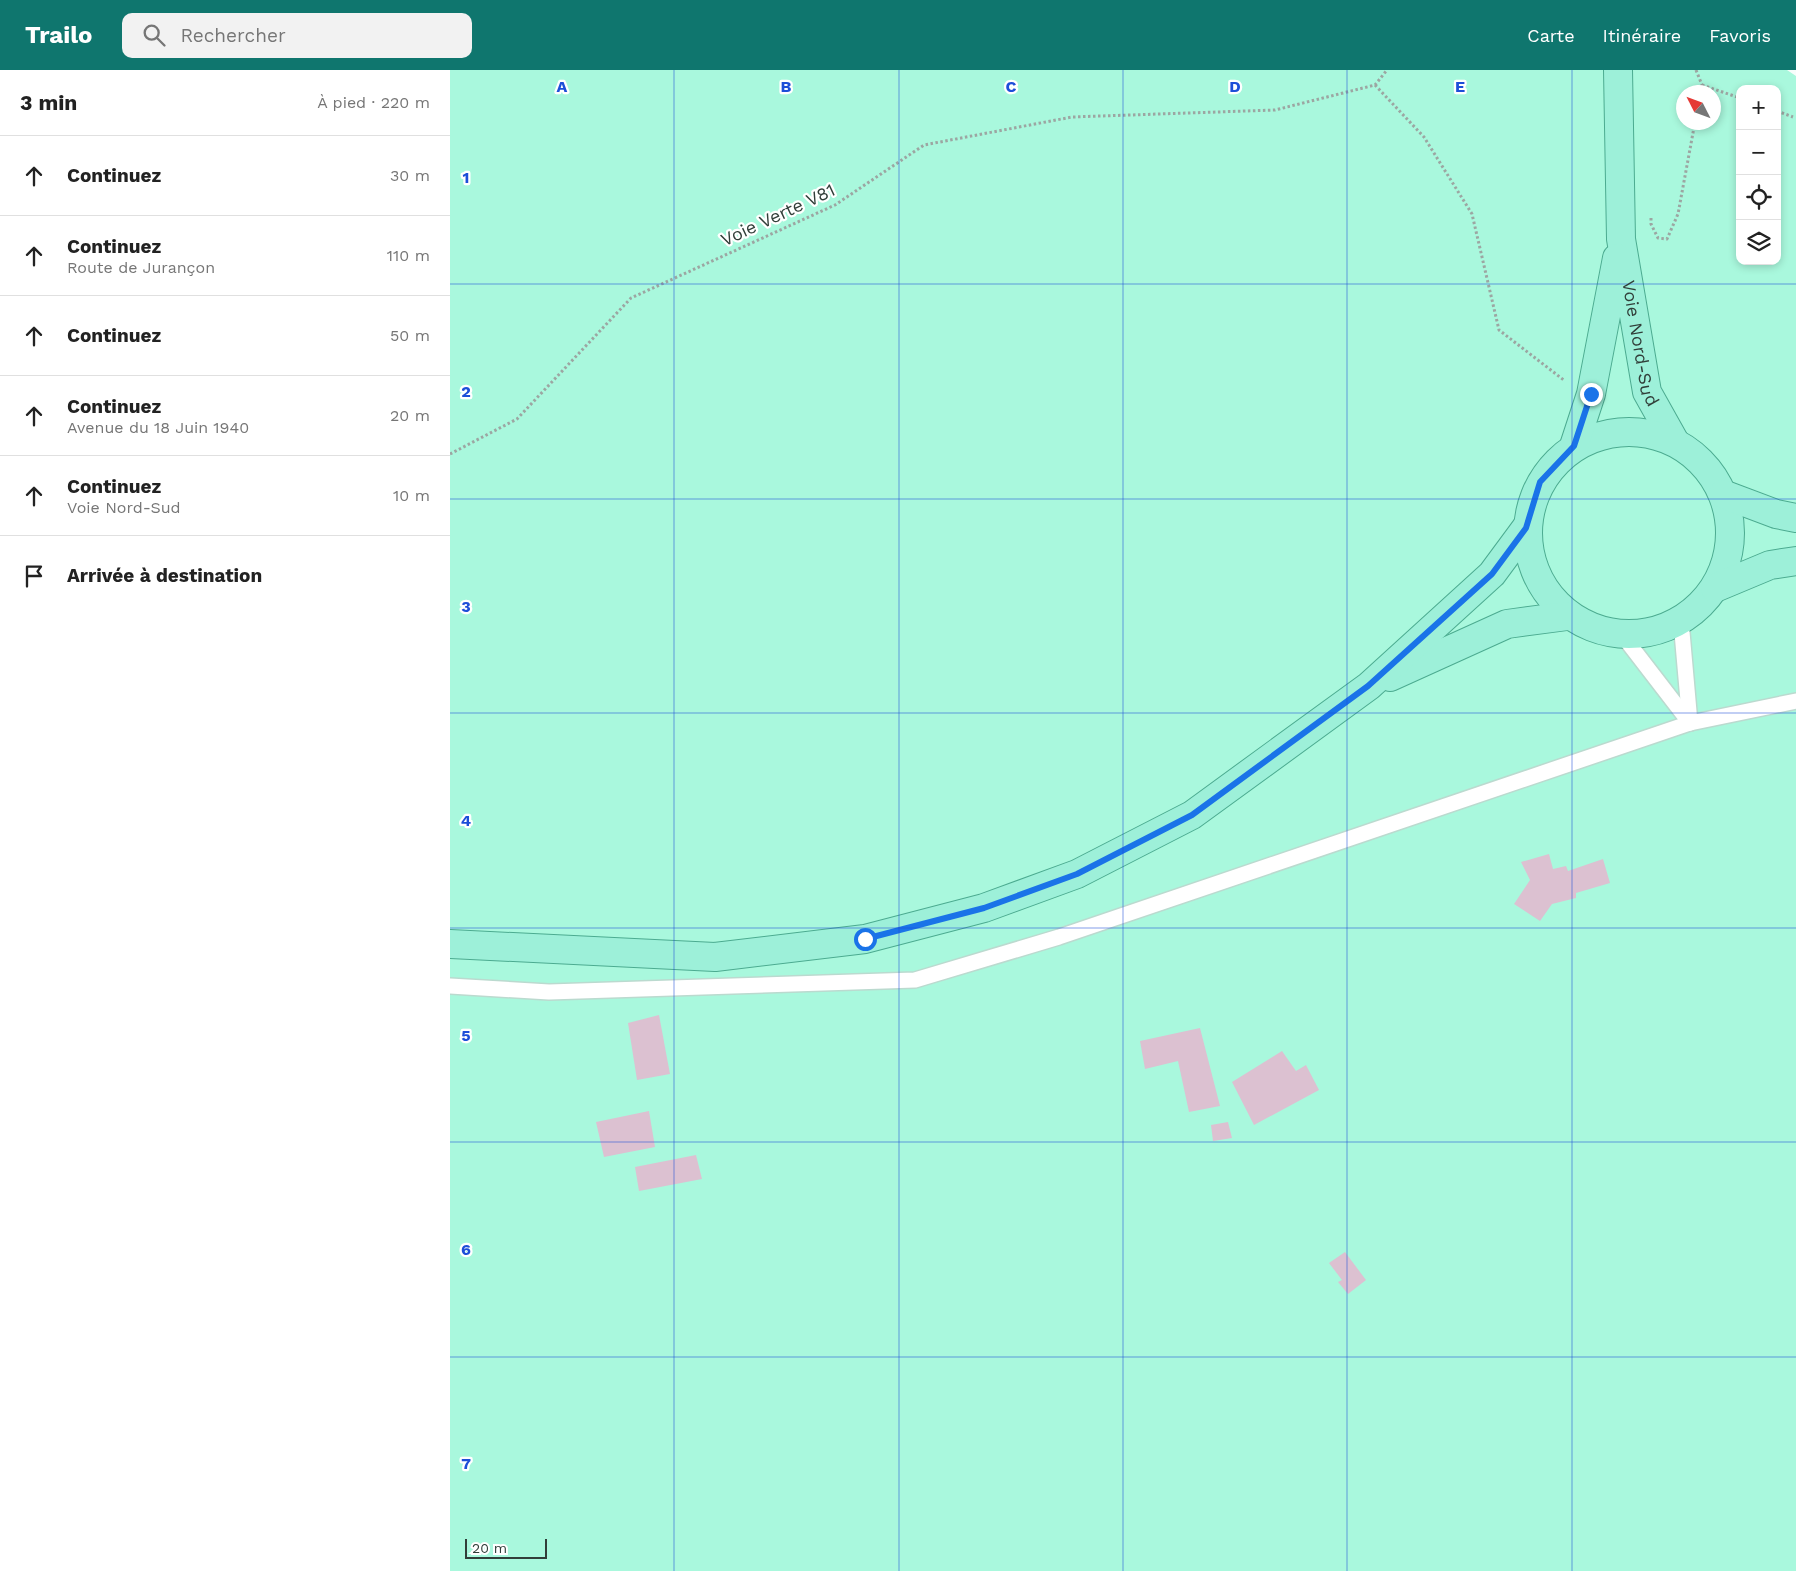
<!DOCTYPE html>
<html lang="fr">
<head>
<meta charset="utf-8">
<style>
	:root { --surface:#fff; --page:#f2f2f2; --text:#222; --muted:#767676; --line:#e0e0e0; --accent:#0f766e }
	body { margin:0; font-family:"Work Sans",sans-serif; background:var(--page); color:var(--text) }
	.controls { position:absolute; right:15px; top:15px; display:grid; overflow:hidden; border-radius:10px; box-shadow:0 2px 8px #0003 }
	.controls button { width:45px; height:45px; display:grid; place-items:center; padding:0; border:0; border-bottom:1px solid var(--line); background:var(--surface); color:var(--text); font:25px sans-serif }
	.compass { position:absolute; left:1226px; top:15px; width:45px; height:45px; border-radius:50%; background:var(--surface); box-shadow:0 2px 8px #0003; rotate:312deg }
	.scale { position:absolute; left:15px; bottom:12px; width:82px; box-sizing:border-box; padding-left:5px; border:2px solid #313e39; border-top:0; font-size:14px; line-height:18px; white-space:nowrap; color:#313e39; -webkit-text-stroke:4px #fff; paint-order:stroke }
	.stop { position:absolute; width:15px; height:15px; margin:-11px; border:4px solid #1a73e8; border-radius:50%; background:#fff }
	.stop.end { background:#1a73e8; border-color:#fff; box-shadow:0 1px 5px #0008 }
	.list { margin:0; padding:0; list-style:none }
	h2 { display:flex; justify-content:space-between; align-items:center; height:65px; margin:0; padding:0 20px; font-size:21px }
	h2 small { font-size:16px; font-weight:400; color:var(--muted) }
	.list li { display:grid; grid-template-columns:32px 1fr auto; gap:15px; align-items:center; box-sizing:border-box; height:80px; padding:0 20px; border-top:1px solid var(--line) }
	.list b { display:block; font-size:19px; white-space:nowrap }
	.list p { margin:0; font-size:16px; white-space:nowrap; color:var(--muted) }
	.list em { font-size:16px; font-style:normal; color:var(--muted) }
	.icon { flex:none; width:28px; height:28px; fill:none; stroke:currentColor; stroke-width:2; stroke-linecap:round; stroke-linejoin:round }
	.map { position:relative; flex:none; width:1346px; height:1501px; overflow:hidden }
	header { display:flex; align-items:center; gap:30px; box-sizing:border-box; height:70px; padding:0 25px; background:var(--accent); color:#fff }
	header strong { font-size:24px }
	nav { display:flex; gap:28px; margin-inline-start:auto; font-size:18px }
	.search { width:350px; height:45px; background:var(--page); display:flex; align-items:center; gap:12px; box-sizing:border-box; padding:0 18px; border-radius:10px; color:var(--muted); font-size:19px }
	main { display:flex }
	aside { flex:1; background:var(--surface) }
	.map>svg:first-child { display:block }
</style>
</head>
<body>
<header>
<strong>Trailo</strong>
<div class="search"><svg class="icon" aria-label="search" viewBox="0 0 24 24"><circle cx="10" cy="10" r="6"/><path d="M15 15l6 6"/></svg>Rechercher</div>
<nav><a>Carte</a><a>Itinéraire</a><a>Favoris</a></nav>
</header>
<main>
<aside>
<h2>3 min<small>À pied · 220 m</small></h2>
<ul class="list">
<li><svg class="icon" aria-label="ahead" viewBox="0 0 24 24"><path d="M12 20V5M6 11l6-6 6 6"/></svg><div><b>Continuez</b></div><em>30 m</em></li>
<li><svg class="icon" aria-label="ahead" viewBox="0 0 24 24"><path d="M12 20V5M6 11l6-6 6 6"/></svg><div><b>Continuez</b><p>Route de Jurançon</p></div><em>110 m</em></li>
<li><svg class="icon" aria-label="ahead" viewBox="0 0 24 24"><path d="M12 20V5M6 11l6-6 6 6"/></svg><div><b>Continuez</b></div><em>50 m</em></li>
<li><svg class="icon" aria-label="ahead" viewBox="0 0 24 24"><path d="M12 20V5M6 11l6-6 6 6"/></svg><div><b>Continuez</b><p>Avenue du 18 Juin 1940</p></div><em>20 m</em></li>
<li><svg class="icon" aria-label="ahead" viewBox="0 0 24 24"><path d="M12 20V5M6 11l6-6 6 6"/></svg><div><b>Continuez</b><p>Voie Nord-Sud</p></div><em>10 m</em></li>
<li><svg class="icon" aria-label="arrive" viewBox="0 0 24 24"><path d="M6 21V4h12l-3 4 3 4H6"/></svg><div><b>Arrivée à destination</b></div></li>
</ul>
</aside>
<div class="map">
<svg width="1346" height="1501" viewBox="0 0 1346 1501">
	<rect width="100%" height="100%" fill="#f7fdfb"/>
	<path fill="#a9f8dd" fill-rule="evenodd" d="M0,0H1337L1346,6V1501H0ZM1290,19H1327V191H1290ZM1234,22H1264V52H1234Z"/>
	<g fill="#dcc1d1">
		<path d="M1099,784L1103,799L1116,796L1118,801L1153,789L1160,813L1126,823V828L1102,834L1090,851L1064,834L1080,810L1071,792Z"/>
		<path d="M209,945L220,1004L187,1010L178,953Z"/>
		<path d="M750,958L770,1036L739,1042L728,991L695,999L690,971Z"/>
		<path d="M832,981L846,1001L856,995L869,1020L804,1055L782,1012Z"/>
		<path d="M199,1041L205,1077L154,1087L146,1052Z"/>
		<path d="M778,1052L782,1068L763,1071L761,1055Z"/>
		<path d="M246,1085L252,1109L189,1121L185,1097Z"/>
		<path d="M895,1182L916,1210L898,1224L888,1212L892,1210L879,1193Z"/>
	</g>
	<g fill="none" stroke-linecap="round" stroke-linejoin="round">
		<defs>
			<g id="lane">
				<path d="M1231,551L1240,653"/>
				<path d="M1173,566L1240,653"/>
				<path d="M0,916L99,922L465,910L609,867L1240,653L1346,631"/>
			</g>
			<g id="primary">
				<path id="s1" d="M1168,0L1171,169L1197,322L1225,372"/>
				<circle cx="1179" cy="463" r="101"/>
				<path d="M1124,376L1141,324L1167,188"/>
				<path d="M1273,424L1326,444L1346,448"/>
				<path d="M1265,518L1320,495L1346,491"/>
				<path d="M940,607L1057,554L1117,546"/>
				<path d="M0,874L265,887L415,869L534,838L627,804L742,745L919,616L1042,504L1076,458"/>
			</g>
		</defs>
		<use href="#lane" stroke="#bbdacf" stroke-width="18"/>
		<use href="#primary" stroke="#4cab90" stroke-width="30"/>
		<g stroke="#9ca6a2" stroke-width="3" stroke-dasharray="2.5 2.5" stroke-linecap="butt">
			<path d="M1246,0L1252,15L1251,22"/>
			<path d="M925,15L974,67L1022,144L1049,260L1115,311"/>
			<path d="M1252,15L1290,28"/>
			<path d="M1327,41L1343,47"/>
			<path d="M1201,148V154L1208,168L1217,169L1228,144L1245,52"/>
			<path d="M0,384L67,349L181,228L385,135L474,75L622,47L825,40L925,15L937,0"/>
		</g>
		<use href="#lane" stroke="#fff" stroke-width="15"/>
		<use href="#primary" stroke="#9df0d9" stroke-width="28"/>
	</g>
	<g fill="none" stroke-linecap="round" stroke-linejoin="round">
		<path stroke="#1a73e8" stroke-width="6" d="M415,869L534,838L627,804L742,745L918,616L1042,504L1076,458L1090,412L1124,376L1141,324"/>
	</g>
	<path fill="none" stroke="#1d4ed8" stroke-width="1" stroke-opacity="0.55" d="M224,0V1501M449,0V1501M673,0V1501M897,0V1501M1122,0V1501M0,214H1346M0,429H1346M0,643H1346M0,858H1346M0,1072H1346M0,1287H1346"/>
	<g text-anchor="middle" stroke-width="4.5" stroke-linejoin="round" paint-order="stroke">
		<g font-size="18" fill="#313e39" stroke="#fff">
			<text transform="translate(328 145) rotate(-25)" y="6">Voie Verte V81</text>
			<text dy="6" stroke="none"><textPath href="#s1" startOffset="275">Voie Nord-Sud</textPath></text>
		</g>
	</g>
	<g font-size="16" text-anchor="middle" font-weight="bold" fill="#1d4ed8" stroke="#fff" stroke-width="4.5" stroke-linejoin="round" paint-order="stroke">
		<text x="112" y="22">A</text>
		<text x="336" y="22">B</text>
		<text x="561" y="22">C</text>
		<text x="785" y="22">D</text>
		<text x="1010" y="22">E</text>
		<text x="16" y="113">1</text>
		<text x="16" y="327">2</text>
		<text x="16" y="542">3</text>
		<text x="16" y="756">4</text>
		<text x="16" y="971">5</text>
		<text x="16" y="1185">6</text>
		<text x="16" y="1399">7</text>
	</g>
</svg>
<div class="controls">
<button>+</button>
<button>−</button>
<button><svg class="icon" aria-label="locate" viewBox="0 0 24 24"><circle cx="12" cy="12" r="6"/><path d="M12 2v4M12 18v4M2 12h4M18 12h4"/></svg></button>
<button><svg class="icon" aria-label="layers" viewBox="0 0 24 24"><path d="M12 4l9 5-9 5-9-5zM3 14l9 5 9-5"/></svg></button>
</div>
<svg class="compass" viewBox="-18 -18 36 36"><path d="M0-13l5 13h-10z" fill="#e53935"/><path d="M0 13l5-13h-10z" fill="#767676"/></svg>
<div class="scale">20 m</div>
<div class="stop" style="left:415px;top:869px"></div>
<div class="stop end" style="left:1141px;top:324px"></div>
</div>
</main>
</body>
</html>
